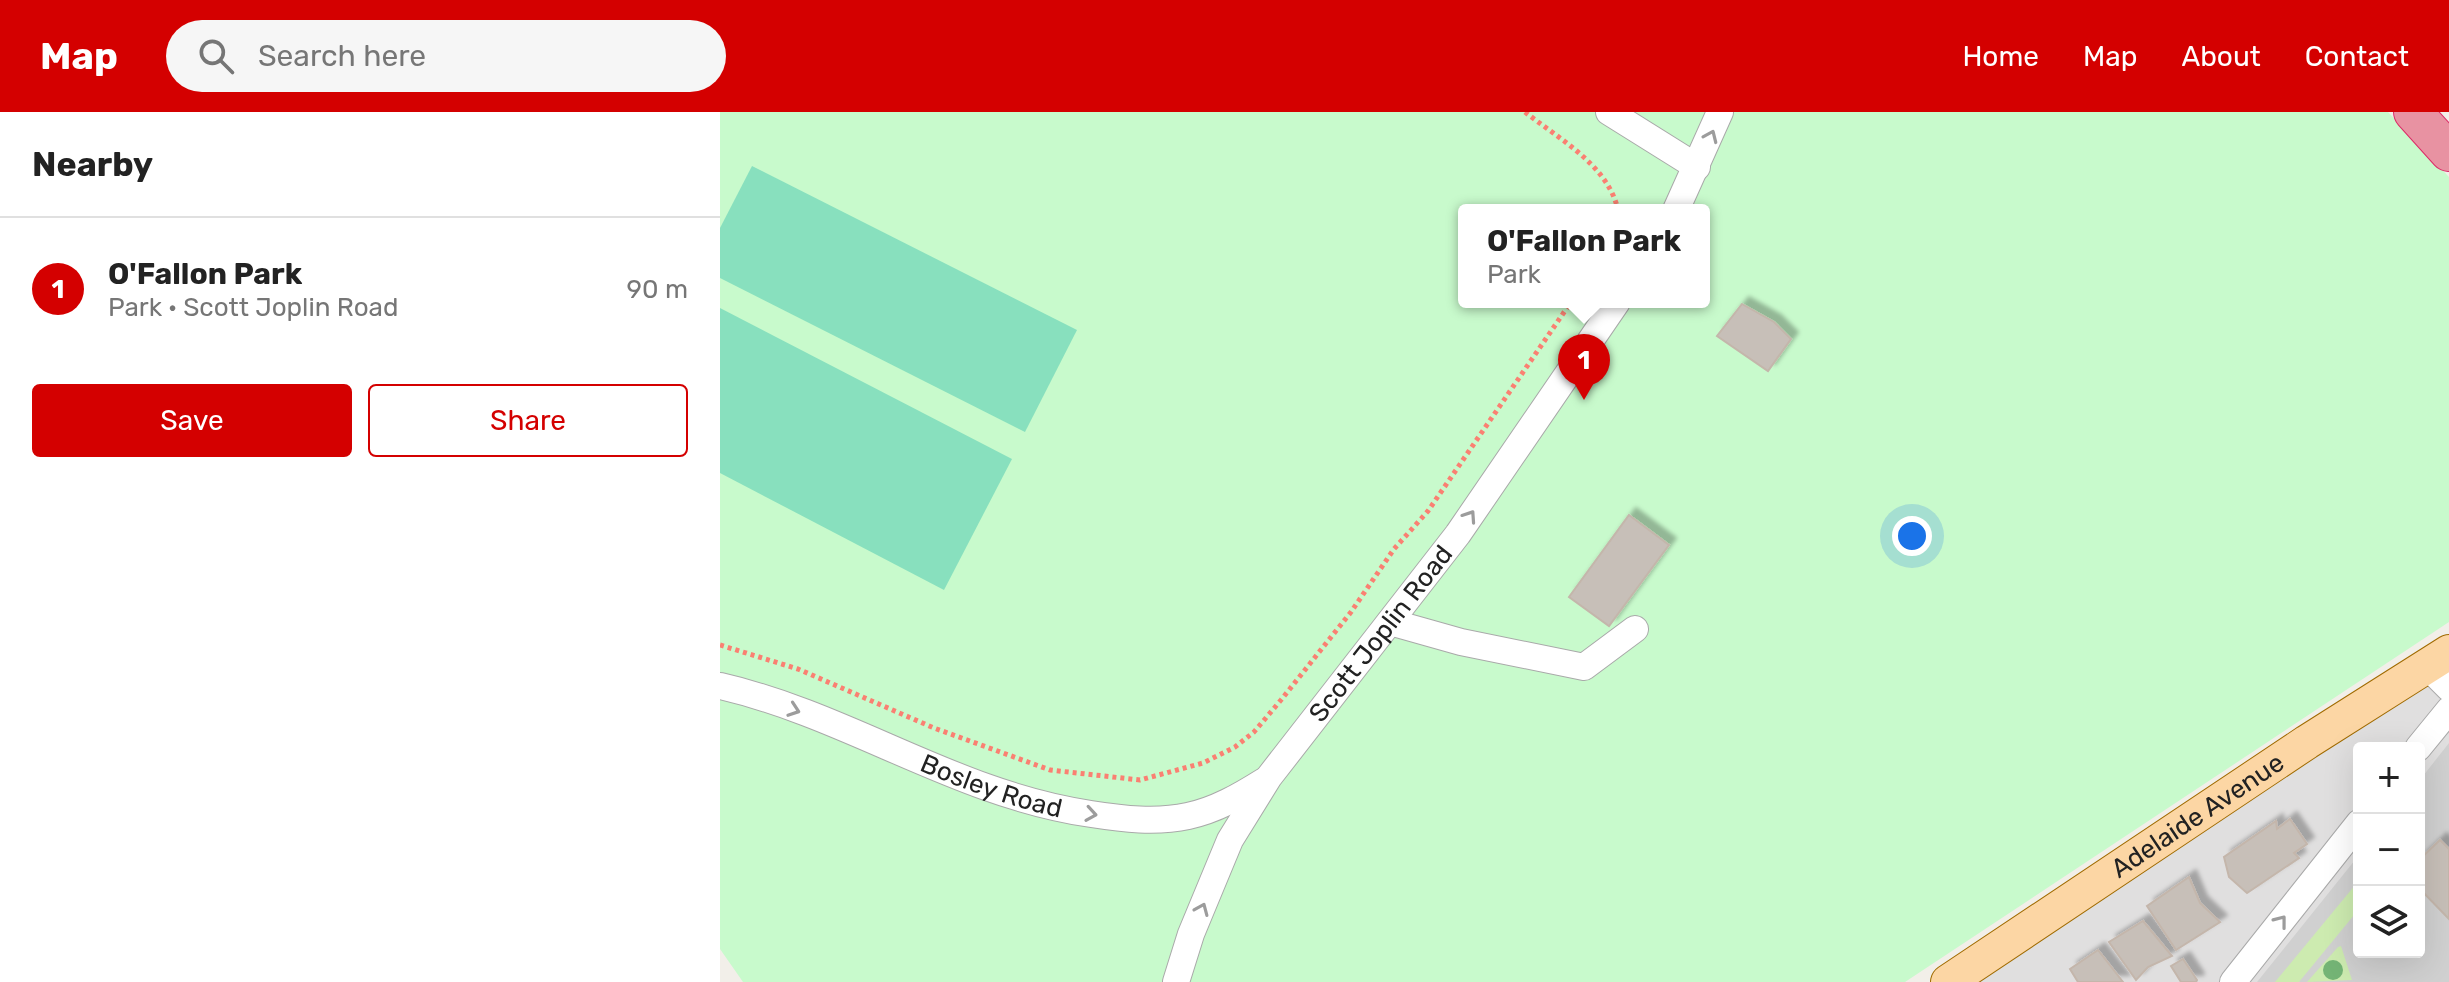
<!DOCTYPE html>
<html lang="en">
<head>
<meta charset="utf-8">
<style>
	:root { --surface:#fff; --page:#f6f6f6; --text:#222; --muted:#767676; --line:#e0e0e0; --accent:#d40000 }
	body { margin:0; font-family:Rubik,sans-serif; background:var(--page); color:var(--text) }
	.controls { position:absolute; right:24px; bottom:24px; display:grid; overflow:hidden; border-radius:8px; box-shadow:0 8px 32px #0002 }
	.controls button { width:72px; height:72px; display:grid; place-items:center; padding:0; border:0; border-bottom:2px solid var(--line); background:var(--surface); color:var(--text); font:40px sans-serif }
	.you { position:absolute; left:1192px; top:424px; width:28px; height:28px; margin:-20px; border:6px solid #fff; border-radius:50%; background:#1a73e8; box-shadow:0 0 0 12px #1a73e833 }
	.badge { display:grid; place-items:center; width:52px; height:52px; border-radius:50%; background:var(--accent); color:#fff; font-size:26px; font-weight:700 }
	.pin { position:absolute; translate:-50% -66px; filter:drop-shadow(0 2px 4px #0008) }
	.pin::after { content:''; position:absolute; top:42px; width:28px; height:24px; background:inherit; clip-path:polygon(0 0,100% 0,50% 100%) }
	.popup { position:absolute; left:738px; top:92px; width:252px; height:104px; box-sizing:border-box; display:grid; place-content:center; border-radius:8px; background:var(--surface); filter:drop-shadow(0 2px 6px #0005); font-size:26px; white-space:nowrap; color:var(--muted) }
	.popup b { font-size:30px; color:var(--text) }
	.popup::after { content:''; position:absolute; left:50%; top:100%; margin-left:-16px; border:16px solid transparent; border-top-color:var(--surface) }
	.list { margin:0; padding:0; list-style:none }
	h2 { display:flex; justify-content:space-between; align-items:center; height:104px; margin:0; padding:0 32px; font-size:34px }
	h2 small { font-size:26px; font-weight:400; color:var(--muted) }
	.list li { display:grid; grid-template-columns:52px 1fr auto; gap:24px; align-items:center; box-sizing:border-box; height:144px; padding:0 32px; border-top:2px solid var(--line) }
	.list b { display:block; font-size:30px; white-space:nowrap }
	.list p { margin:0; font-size:26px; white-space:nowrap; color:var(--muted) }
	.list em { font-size:26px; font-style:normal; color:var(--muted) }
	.actions { display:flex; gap:16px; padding:24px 32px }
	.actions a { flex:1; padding:18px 0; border:2px solid var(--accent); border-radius:8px; text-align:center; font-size:28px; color:var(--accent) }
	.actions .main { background:var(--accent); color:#fff }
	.icon { flex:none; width:44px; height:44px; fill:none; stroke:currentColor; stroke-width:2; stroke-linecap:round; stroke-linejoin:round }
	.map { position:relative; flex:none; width:1729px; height:870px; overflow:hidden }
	header { display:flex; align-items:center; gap:48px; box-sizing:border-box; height:112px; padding:0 40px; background:var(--accent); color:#fff }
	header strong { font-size:38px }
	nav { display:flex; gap:44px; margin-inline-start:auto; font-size:28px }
	.search { width:560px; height:72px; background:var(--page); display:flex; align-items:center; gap:20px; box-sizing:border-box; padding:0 28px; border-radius:44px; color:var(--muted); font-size:30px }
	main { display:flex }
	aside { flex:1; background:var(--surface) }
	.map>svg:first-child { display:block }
</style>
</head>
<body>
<header>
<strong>Map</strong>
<div class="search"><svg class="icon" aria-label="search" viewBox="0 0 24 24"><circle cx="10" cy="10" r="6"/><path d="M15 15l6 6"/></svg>Search here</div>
<nav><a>Home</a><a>Map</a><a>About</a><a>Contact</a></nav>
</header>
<main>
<aside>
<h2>Nearby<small></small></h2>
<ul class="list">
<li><span class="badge">1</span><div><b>O'Fallon Park</b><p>Park · Scott Joplin Road</p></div><em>90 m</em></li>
</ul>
<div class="actions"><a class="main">Save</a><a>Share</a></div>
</aside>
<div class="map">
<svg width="1729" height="870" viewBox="0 0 1729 870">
	<defs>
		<filter id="shadow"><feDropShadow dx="7" dy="-7" stdDeviation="2" flood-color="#0004"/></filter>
	</defs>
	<rect width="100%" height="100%" fill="#f2efe9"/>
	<path fill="#e0dfdf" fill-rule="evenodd" d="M1729,540V870H1229ZM1639,636H1699V840H1639Z"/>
	<path fill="#d0d0d0" d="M1729,631V870H1537L1639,743V840H1699V669Z"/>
	<g fill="#cdebb0">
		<path d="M1636,772L1639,797L1579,870H1555Z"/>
		<path d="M1621,834L1632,868L1587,870L1618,835Z"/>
	</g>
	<path fill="#c8facc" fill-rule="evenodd" d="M0,0H1668L1729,65V510L1185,870H23L0,837ZM744,98H984V190H744Z"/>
	<g fill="#88e0be">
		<path d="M32,54L357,218L305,320L0,166V116Z"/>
		<path d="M0,196L292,347L224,478L0,361Z"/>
	</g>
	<g fill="#c7bfb8" stroke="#c4b6ab" stroke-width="2" filter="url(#shadow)">
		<path d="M1022,192L1054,210L1071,227L1048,259L997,224Z"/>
		<path d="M909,403L949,433L889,514L849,485Z"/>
		<path d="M1570,707L1587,732L1574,741L1579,746L1527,781L1509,765L1504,745L1556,709L1557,717Z"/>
		<path d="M1720,728L1729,737V807L1699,776V748Z"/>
		<path d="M1469,765L1480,791L1500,810L1456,838L1427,794Z"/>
		<path d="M1423,809L1452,844L1428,855L1416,868L1389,830Z"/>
		<path d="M1378,838L1403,870H1358L1350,857Z"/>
		<path d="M1463,847L1477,868L1476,870H1461L1451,854Z"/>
	</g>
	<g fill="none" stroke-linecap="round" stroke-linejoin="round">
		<defs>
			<g id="minor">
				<path d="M889,0L977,55"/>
				<path d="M956,98L1000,0"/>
				<path d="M670,510L741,530L864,555L915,517"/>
				<path d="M1707,554L1729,576"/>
				<path id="s1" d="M0,574C131,604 235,682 371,702C403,707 436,711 468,704C496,698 520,684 544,669"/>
				<path d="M1698,636L1729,598"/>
				<path id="s2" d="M456,870L471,822L510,728L549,665L738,422L897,190"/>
				<path d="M1513,870L1639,711"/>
			</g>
			<g id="major">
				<path id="s3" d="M1228,870L1587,630L1729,540"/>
			</g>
			<path id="highway" d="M1693,0L1729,40"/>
		</defs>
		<use href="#minor" stroke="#a9a9a9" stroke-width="28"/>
		<use href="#major" stroke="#a06b00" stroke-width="36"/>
		<use href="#highway" stroke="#dc2a67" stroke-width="40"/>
		<g stroke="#fa8072" stroke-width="5" stroke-dasharray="4 4" stroke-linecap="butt">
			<path d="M805,0C839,27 888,53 898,98"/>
			<path d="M0,533L78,557L214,616L330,658L420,668L483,651L515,635L534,620L561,588L631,500L674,437L708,399L851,190"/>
		</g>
		<use href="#minor" stroke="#fff" stroke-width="26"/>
		<use href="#major" stroke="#fcd6a4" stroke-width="34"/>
		<use href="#highway" stroke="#e892a2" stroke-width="38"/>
	</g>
	<circle fill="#74b475" cx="1613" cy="858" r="10"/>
	<defs><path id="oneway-chevron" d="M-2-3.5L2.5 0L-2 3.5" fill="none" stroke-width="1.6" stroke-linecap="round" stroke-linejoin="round" transform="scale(2)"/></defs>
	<g stroke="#9c9c9c">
		<use href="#oneway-chevron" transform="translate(991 24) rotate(-66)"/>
		<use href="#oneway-chevron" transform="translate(750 404) rotate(-56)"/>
		<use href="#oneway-chevron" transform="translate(74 598) rotate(19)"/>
		<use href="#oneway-chevron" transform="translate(371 702) rotate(9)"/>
		<use href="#oneway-chevron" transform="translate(482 797) rotate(-67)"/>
		<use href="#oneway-chevron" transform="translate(1561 809) rotate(-52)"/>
	</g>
	<g text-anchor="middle" stroke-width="6" stroke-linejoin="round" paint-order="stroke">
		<g font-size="26" fill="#222" stroke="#fff">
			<text dy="9" stroke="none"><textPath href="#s2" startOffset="408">Scott Joplin Road</textPath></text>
			<text dy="9" stroke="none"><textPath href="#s1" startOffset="290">Bosley Road</textPath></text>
			<text dy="9" stroke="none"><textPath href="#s3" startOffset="300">Adelaide Avenue</textPath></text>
		</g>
	</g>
</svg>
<div class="controls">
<button>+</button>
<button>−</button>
<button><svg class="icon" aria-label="layers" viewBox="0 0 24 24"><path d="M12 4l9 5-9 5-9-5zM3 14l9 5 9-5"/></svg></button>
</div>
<div class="you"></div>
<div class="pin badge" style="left:864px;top:288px">1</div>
<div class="popup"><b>O'Fallon Park</b>Park</div>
</div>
</main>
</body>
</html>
